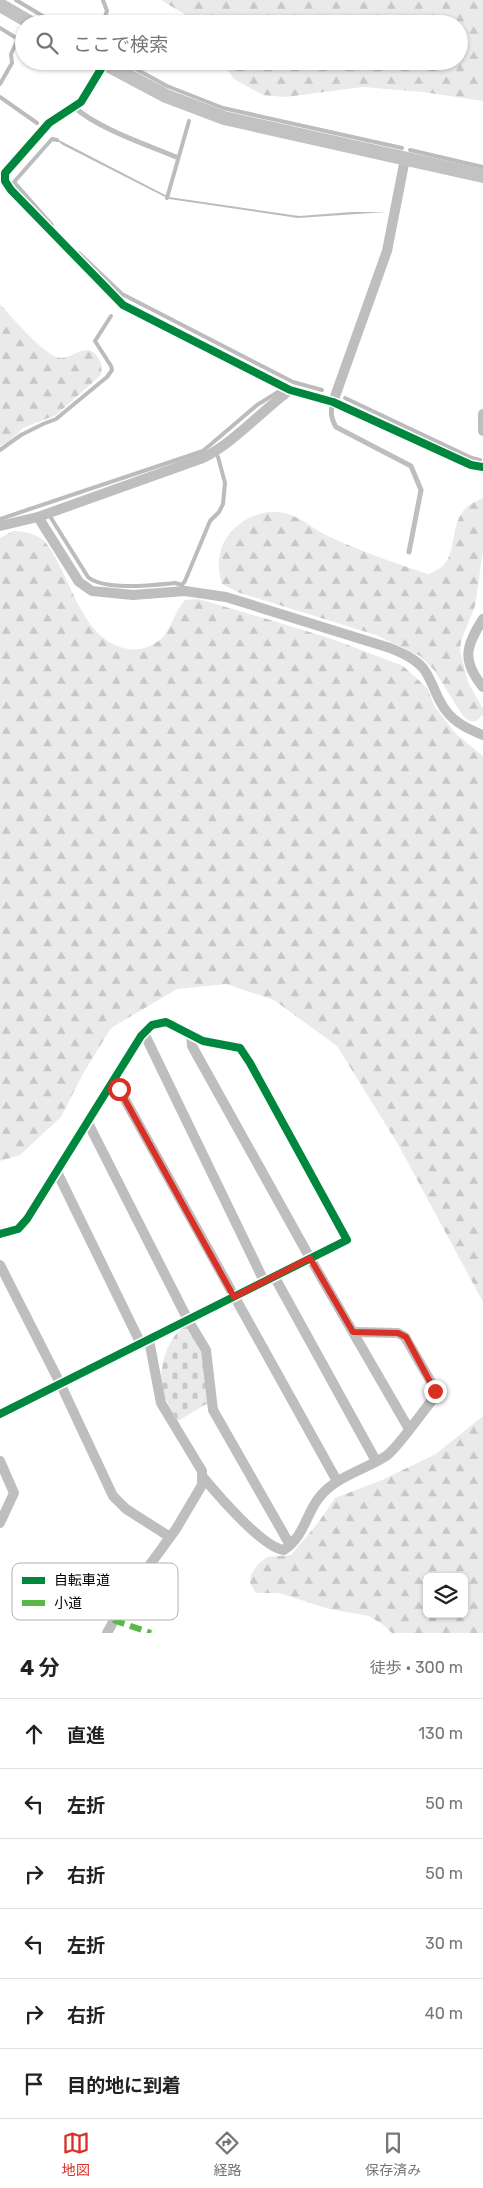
<!DOCTYPE html>
<html lang="ja">
<head>
<meta charset="utf-8">
<style>
	:root { --surface:#fff; --page:#f2f2f2; --text:#222; --muted:#767676; --line:#e0e0e0; --accent:#d93025 }
	body { margin:0; font-family:Rubik,"Noto Sans JP",sans-serif; background:var(--page); color:var(--text) }
	.controls { position:absolute; right:15px; bottom:15px; display:grid; overflow:hidden; border-radius:8px; box-shadow:0 1px 4px #0004 }
	.controls button { width:45px; height:45px; display:grid; place-items:center; padding:0; border:0; border-bottom:1px solid var(--line); background:var(--surface); color:var(--text); font:25px sans-serif }
	.stop { position:absolute; width:15px; height:15px; margin:-11px; border:4px solid #d93025; border-radius:50%; background:#fff }
	.stop.end { background:#d93025; border-color:#fff; box-shadow:0 1px 5px #0008 }
	.list { margin:0; padding:0; list-style:none }
	h2 { display:flex; justify-content:space-between; align-items:center; height:65px; margin:0; padding:0 20px; font-size:21px }
	h2 small { font-size:16px; font-weight:400; color:var(--muted) }
	.list li { display:grid; grid-template-columns:32px 1fr auto; gap:15px; align-items:center; box-sizing:border-box; height:70px; padding:0 20px; border-top:1px solid var(--line) }
	.list b { display:block; font-size:19px; white-space:nowrap }
	.list em { font-size:16px; font-style:normal; color:var(--muted) }
	.icon { flex:none; width:28px; height:28px; fill:none; stroke:currentColor; stroke-width:2; stroke-linecap:round; stroke-linejoin:round }
	.map { position:relative; flex:none; width:483px; height:1633px; overflow:hidden }
	.search { position:absolute; background:var(--surface); box-shadow:0 1px 4px #0004; left:15px; right:15px; top:15px; height:55px; display:flex; align-items:center; gap:12px; box-sizing:border-box; padding:0 18px; border-radius:28px; color:var(--muted); font-size:19px }
	.sheet { height:485px; background:var(--surface) }
	nav { display:flex; justify-content:space-around; align-items:center; box-sizing:border-box; height:70px; border-top:1px solid var(--line); background:var(--surface); font-size:14px; color:var(--muted) }
	nav a { display:grid; justify-items:center; gap:2px }
	nav .on { color:var(--accent) }
	.map>svg:first-child { display:block }
</style>
</head>
<body>
<div class="map">
<svg width="483" height="1633" viewBox="0 0 483 1633">
	<defs>
		<pattern id="forest-firs" width="22" height="20" patternUnits="userSpaceOnUse" patternTransform="scale(1.25)"><rect width="22" height="20" fill="#eaeaea"/><path d="M5 1l3.5 6h-7zM16 11l3.5 6h-7z" fill="#c7c7c7"/></pattern>
		<pattern id="cemetery-stones" width="16" height="16" patternUnits="userSpaceOnUse" patternTransform="scale(1.25)"><rect width="16" height="16" fill="#eaeaea"/><path d="M2 7V4a2 2 0 0 1 4 0v3zM10 15v-3a2 2 0 0 1 4 0v3z" fill="#c7c7c7"/></pattern>
	</defs>
	<rect width="100%" height="100%" fill="#fff"/>
	<g fill="url(#forest-firs)" fill-rule="evenodd">
		<path d="M161,0H483V101L423,92L363,87L285,97L263,95L234,79L221,61H459V24H201Z"/>
		<path d="M0,304C11,316 45,357 61,358C72,358 81,347 91,351C100,356 103,366 101,375L56,415L23,428L9,441L0,446Z"/>
		<path d="M483,498V551L475,606L461,641L460,651L468,682L483,709V715L476,721H470L463,716L434,670L420,656L376,635L240,593L222,584C219,573 217,561 221,550C228,525 259,507 284,513C300,516 313,529 328,536C360,551 394,563 428,574C463,564 445,529 466,508C470,504 478,500 483,498Z"/>
		<path d="M13,531C23,531 38,534 45,542C72,575 80,642 129,649C141,651 152,646 161,639C170,631 175,611 185,600L198,599L267,619L332,639L403,666L427,688L435,707L455,733L483,756V1302L399,1146L337,1046L274,1000L226,984L177,989L111,1028L84,1072L61,1117L20,1155L0,1161V538Z"/>
		<path d="M483,1416V1633H392L382,1624L369,1616L329,1609L279,1593H256L250,1583L251,1575L258,1564L267,1557L291,1555L318,1523L335,1498L382,1480L436,1454ZM427,1577H464V1614H427Z"/>
	</g>
	<path fill="url(#cemetery-stones)" d="M187,1325L202,1352L208,1403L178,1421C171,1410 165,1400 162,1388C158,1368 168,1335 187,1325Z"/>
	<path fill="#bcbcbc" d="M53,137L169,197L299,216L352,212H387L298,218L169,199L63,145L53,138Z"/>
	<g fill="none" stroke-linecap="round" stroke-linejoin="round">
		<g stroke="#bcbcbc" stroke-width="4">
			<path d="M16,0L56,24"/>
			<path d="M102,24L107,11L103,0"/>
			<path d="M0,28L18,39L11,54L12,63L0,84"/>
			<path d="M121,61L167,86L223,108L402,148"/>
			<path d="M0,97L37,123"/>
			<path d="M410,150L483,167"/>
			<path d="M167,198L189,121"/>
			<path d="M52,225L14,182L52,139L57,140"/>
			<path d="M79,253L122,294L293,382L322,390"/>
			<path d="M345,398L472,458L480,460"/>
			<path d="M0,450L21,435L43,424L56,419L107,377L112,370L111,366L95,341L111,316"/>
			<path d="M51,518L88,577C104,591 154,585 175,583L182,585"/>
			<path d="M0,519L203,451L257,405L278,392"/>
			<path d="M182,585L185,581L210,521L219,512L223,504L225,483L218,457"/>
		</g>
		<g stroke="#bebebe" stroke-width="5">
			<path d="M74,107C99,129 145,144 176,157"/>
			<path d="M333,402C330,412 331,418 336,427L411,466L421,490L409,552"/>
		</g>
		<g stroke="#bebebe" stroke-width="10">
			<path d="M104,64L81,102L49,123L5,173V181L11,190L123,305L290,390L333,402L471,465L483,467"/>
			<path d="M333,402L387,251L405,159"/>
			<path d="M483,414V431"/>
			<path d="M38,517L79,582L92,591L133,595L185,591L226,597L390,648C402,653 414,658 423,668C431,678 434,691 441,703C450,720 465,728 483,735"/>
			<path d="M0,526L38,517L203,458C232,444 263,410 290,390"/>
			<path d="M483,619C466,646 461,660 483,687"/>
			<path d="M144,1033L264,1281"/>
			<path d="M191,1034L192,1046L310,1258L409,1429"/>
			<path d="M112,1082L119,1089L337,1481"/>
			<path d="M87,1121L188,1320L206,1350L213,1410L290,1545"/>
			<path d="M57,1172L141,1344"/>
			<path d="M0,1234L18,1229L27,1219L141,1036L152,1025L166,1022L203,1041L240,1048L250,1063L347,1240L0,1414"/>
			<path d="M0,1265L60,1383L113,1496L126,1509L170,1537"/>
			<path d="M274,1276L376,1461"/>
			<path d="M0,1461L14,1493L0,1523"/>
			<path d="M202,1476C217,1494 263,1548 284,1550C304,1536 305,1517 318,1499C335,1476 363,1471 386,1456C397,1449 423,1411 433,1399L435,1389L405,1337L398,1333L353,1332"/>
			<path d="M107,1633L130,1592L176,1529L202,1485V1471L161,1403L149,1340"/>
		</g>
		<g stroke="#c2c2c2" stroke-width="14">
			<path d="M0,5L33,24"/>
			<path d="M100,61L166,96L224,118L483,176"/>
		</g>
		<path stroke="#58b947" stroke-width="6" stroke-dasharray="12 6" stroke-linecap="butt" d="M113,1620L151,1633"/>
		<defs>
			<g id="cycleway">
				<path d="M104,64L81,102L49,123L5,173V181L11,190L123,305L290,390L333,402L471,465L483,467"/>
				<path d="M0,1234L18,1229L27,1219L141,1036L152,1025L166,1022L203,1041L240,1048L250,1063L347,1240L0,1414"/>
			</g>
		</defs>
		<use href="#cycleway" stroke="#fff" stroke-width="11"/>
		<use href="#cycleway" stroke="#00873e" stroke-width="8"/>
	</g>
	<g fill="none" stroke-linecap="round" stroke-linejoin="round">
		<path stroke="#d93025" stroke-width="6" d="M119,1089L234,1297L310,1258L353,1332L398,1333L406,1337L435,1391"/>
	</g>
	<rect x="12" y="1563" width="166" height="57" rx="8" fill="#fff" stroke="#b2b2b2" stroke-width="1"/>
	<rect x="22" y="1577" width="23" height="7" fill="#00873e"/>
	<rect x="22" y="1600" width="23" height="6" fill="#58b947"/>
	<g font-size="14" fill="#000">
		<text x="54" y="1585">自転車道</text>
		<text x="54" y="1608">小道</text>
	</g>
</svg>
<div class="controls">
<button><svg class="icon" aria-label="layers" viewBox="0 0 24 24"><path d="M12 4l9 5-9 5-9-5zM3 14l9 5 9-5"/></svg></button>
</div>
<div class="stop" style="left:119px;top:1089px"></div>
<div class="stop end" style="left:435px;top:1391px"></div>
<div class="search"><svg class="icon" aria-label="search" viewBox="0 0 24 24"><circle cx="10" cy="10" r="6"/><path d="M15 15l6 6"/></svg>ここで検索</div>
</div>
<section class="sheet">
<h2>4 分<small>徒歩 · 300 m</small></h2>
<ul class="list">
<li><svg class="icon" aria-label="ahead" viewBox="0 0 24 24"><path d="M12 20V5M6 11l6-6 6 6"/></svg><div><b>直進</b></div><em>130 m</em></li>
<li><svg class="icon" aria-label="left" viewBox="0 0 24 24"><path d="M17 20v-9H6M10 6l-5 5 5 5"/></svg><div><b>左折</b></div><em>50 m</em></li>
<li><svg class="icon" aria-label="right" viewBox="0 0 24 24"><path d="M7 20v-9h11M14 6l5 5-5 5"/></svg><div><b>右折</b></div><em>50 m</em></li>
<li><svg class="icon" aria-label="left" viewBox="0 0 24 24"><path d="M17 20v-9H6M10 6l-5 5 5 5"/></svg><div><b>左折</b></div><em>30 m</em></li>
<li><svg class="icon" aria-label="right" viewBox="0 0 24 24"><path d="M7 20v-9h11M14 6l5 5-5 5"/></svg><div><b>右折</b></div><em>40 m</em></li>
<li><svg class="icon" aria-label="arrive" viewBox="0 0 24 24"><path d="M6 21V4h12l-3 4 3 4H6"/></svg><div><b>目的地に到着</b></div></li>
</ul>
</section>
<nav>
<a class="on"><svg class="icon" aria-label="map" viewBox="0 0 24 24"><path d="M3 6l6-2 6 2 6-2v14l-6 2-6-2-6 2zM9 4v14M15 6v14"/></svg>地図</a>
<a><svg class="icon" aria-label="directions" viewBox="0 0 24 24"><path d="M12 3l9 9-9 9-9-9zM9 14v-3h6M13 9l2 2-2 2"/></svg>経路</a>
<a><svg class="icon" aria-label="saved" viewBox="0 0 24 24"><path d="M7 4h10v16l-5-4-5 4z"/></svg>保存済み</a>
</nav>
</body>
</html>
